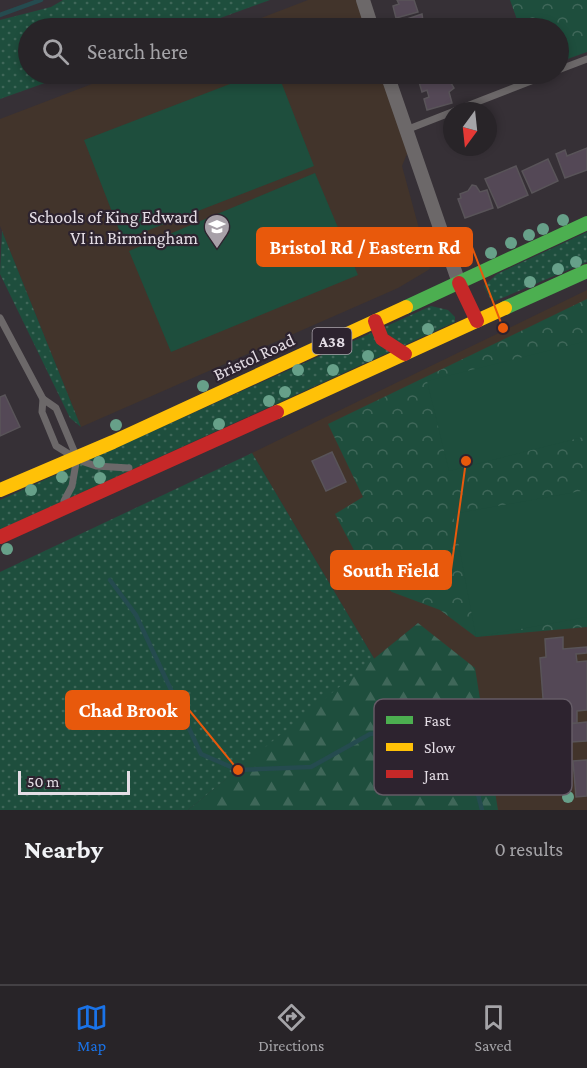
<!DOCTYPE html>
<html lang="en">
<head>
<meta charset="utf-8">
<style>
	:root { --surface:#282428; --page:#343034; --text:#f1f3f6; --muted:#a5a4a8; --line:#444145; --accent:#1a73e8 }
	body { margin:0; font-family:"Crimson Pro",serif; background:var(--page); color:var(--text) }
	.compass { position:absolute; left:443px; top:102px; width:54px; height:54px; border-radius:50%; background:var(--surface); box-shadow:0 3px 9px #0003; rotate:195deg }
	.scale { position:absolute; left:18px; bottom:15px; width:112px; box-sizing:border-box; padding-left:6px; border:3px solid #e4dde5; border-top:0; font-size:16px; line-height:21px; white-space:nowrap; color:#e4dde5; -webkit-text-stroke:4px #2d232f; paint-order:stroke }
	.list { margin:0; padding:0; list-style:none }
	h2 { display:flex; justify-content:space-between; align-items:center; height:78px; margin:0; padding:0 24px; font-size:26px }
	h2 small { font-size:20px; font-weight:400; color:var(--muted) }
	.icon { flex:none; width:33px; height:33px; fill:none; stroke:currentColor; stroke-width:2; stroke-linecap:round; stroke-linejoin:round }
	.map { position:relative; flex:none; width:587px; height:810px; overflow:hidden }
	.search { position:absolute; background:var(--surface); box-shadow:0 3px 9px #0003; left:18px; right:18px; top:18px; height:66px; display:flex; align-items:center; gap:15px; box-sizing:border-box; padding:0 21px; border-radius:33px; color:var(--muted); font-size:22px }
	.sheet { height:174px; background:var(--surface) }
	nav { display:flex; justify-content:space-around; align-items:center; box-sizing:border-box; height:84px; border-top:2px solid var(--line); background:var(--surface); font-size:16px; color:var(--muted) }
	nav a { display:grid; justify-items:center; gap:3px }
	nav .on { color:var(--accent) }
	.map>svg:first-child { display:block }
</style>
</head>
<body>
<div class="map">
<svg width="587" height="810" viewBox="0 0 587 810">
	<defs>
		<pattern id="grass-dots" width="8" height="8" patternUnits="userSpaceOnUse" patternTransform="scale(1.5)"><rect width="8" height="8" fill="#1e4e3d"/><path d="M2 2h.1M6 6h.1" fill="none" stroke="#3f6759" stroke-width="1.8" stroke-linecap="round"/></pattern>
		<pattern id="forest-firs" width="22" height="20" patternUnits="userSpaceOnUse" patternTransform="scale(1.5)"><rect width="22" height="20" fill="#1e4e3d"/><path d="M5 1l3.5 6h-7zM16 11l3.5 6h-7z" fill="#3f6759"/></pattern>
		<pattern id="park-crowns" width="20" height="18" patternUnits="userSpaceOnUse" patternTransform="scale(1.5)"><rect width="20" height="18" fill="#1e4e3d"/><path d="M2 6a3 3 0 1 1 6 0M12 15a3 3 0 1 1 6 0" fill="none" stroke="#3f6759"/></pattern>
	</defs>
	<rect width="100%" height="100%" fill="#363036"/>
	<g fill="#42342b">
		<path d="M308,0H363L372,28H235Z"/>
		<path d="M118,74H387L411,144L402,166L430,269L398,288L81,427L0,226V119Z"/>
		<path d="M587,290V810H497L418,623L375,660L252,453Z"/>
	</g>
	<g fill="url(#grass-dots)">
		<path d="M63,0H270L193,28H28V74H70L0,99V20L51,7Z"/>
		<path d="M2,231L81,427L70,418L0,274Z"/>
		<path d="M587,232V262L495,301L490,298L484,286L497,274Z"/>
		<path d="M431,306L448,310L455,317V322L0,530V500Z"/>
		<path d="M252,453L375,660L188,810H0V572Z"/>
	</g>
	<path fill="url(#forest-firs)" d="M418,623L475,668L498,810H188Z"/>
	<g fill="url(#park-crowns)">
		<path d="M510,0H587V52L559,62L558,28H520Z"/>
		<path d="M587,299V627L476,637L440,610L392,592L365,571L335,514L363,497L328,424Z"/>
	</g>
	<g fill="#1e4e3d">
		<path d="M256,74H278L314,166L123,240L84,140Z"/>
		<path d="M315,173L358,275L171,352L129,251Z"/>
		<path d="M587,341V436L449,471L427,381Z"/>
		<path d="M587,490V617L476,637L453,514Z"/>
	</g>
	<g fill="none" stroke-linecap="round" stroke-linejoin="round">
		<g stroke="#254b4f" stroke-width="4.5">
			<path d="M0,15L41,0"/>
			<path d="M110,580L136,615L201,754L238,770L311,767L370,734L443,727L464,740L482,810"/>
		</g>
	</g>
	<g fill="#544856" stroke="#595459" stroke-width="1.5">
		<path d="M397,0H414L418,12L396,18L393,6L399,4Z"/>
		<path d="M422,14L424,28H400L398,22Z"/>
		<path d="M415,74H437L417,80Z"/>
		<path d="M443,75L446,83H451L454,88L449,92L452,103L427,110L424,99L429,97L427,90L422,92L419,82Z"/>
		<path d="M587,148V170L565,178L556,154L565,150L567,156Z"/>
		<path d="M548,159L558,181L532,193L522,171Z"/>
		<path d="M516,166L528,195L498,208L485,179Z"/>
		<path d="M472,185L476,186L480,192L487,190L493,208L465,218L458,199L461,198L460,194L468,191Z"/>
		<path d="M5,395L20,427L0,436V397Z"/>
		<path d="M332,452L346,482L326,491L312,461Z"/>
		<path d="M563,637V649L587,647V653L576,654L577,662L587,661V710L577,711V723L545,725L540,658L546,657L545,639Z"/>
		<path d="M587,722V741L571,742L569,724Z"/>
		<path d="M587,760V796L576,797L573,761Z"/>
	</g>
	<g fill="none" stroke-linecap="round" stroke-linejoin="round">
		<g stroke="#6c6869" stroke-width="7">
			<path d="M558,70L587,59"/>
			<path d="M454,111L549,74"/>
			<path d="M406,130L452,112"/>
			<path d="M0,318L43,399"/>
			<path d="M69,454L56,446L42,412L43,399L56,408L75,453"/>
			<path d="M84,462L96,466L129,468"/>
			<path d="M64,501L72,486L76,463"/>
		</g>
		<g stroke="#6c6869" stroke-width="14">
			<path d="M363,0L372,28"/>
			<path d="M387,74L459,283"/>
		</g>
		<g stroke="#4caf50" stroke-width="14">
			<path d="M406,307L587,223"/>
			<path d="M505,308L587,271"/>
		</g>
		<g stroke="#ffc107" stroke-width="14">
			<path d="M277,412L505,308"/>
			<path d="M0,490L113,442L406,307"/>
		</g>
		<g stroke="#c62828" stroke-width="14">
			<path d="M459,283L477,321"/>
			<path d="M375,321L382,339L405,354"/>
			<path d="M0,537L277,412"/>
		</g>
	</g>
	<g fill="#67a089">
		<circle cx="563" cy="220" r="6"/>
		<circle cx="543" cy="229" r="6"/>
		<circle cx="529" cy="235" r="6"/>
		<circle cx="511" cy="243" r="6"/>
		<circle cx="491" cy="253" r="6"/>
		<circle cx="576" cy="262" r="6"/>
		<circle cx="558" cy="269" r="6"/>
		<circle cx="530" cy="282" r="6"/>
		<circle cx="428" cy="329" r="6"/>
		<circle cx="368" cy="356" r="6"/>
		<circle cx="298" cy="370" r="6"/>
		<circle cx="333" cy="370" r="6"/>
		<circle cx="203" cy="386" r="6"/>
		<circle cx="285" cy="392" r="6"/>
		<circle cx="269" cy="401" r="6"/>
		<circle cx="219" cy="424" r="6"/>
		<circle cx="116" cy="425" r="6"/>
		<circle cx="99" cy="462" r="6"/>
		<circle cx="62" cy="477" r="6"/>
		<circle cx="100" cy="478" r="6"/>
		<circle cx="31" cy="490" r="6"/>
		<circle cx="7" cy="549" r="6"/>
		<circle cx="568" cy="797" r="6"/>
	</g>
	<defs>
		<symbol id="school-pin" viewBox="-11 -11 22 30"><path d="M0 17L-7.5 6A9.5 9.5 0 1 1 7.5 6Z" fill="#a7a0a8" stroke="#2d232f"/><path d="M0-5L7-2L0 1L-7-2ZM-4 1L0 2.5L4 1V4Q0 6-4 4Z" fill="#fff"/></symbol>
	</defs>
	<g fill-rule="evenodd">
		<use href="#school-pin" x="202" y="212" width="30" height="40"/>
	</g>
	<g text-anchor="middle" stroke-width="4.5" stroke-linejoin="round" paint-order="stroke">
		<rect fill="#2d232f" stroke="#ada5ae" stroke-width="1.5" x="312.5" y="328" width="39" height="26" rx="4.5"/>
		<g font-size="16" font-weight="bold" fill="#e4dde5">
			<text x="332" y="347">A38</text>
		</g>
		<g font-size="18" fill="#e4dde5" stroke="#2d232f" text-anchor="end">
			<text x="198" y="223">Schools of King Edward<tspan x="198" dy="21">VI in Birmingham</tspan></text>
		</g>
		<g font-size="18" fill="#e4dde5" stroke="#2d232f">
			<text transform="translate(254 357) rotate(-25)" y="6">Bristol Road</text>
		</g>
	</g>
	<rect x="374" y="699" width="198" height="96" rx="9" fill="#2d232f" stroke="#645b66" stroke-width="1.5"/>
	<rect x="386" y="716" width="27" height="8" fill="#4caf50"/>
	<rect x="386" y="743" width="27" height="8" fill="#ffc107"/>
	<rect x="386" y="770" width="27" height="8" fill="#c62828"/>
	<g font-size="16" fill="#e4dde5">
		<text x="424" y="726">Fast</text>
		<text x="424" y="753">Slow</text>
		<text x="424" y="780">Jam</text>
	</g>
	<path fill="none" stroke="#e8590c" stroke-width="2" d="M503 328L472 247M466 461L451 570M238 770L189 710"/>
	<g fill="#e8590c" stroke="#2d232f" stroke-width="2">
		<circle cx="503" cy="328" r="6"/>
		<circle cx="466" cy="461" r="6"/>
		<circle cx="238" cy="770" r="6"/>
	</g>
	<g fill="#e8590c" stroke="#e8590c" stroke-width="2">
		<rect x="257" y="228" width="215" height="38" rx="6"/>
		<rect x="331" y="551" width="120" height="38" rx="6"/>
		<rect x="66" y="691" width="123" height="38" rx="6"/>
	</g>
	<g font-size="20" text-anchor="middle" font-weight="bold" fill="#fff">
		<text x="365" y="254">Bristol Rd / Eastern Rd</text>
		<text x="391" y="577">South Field</text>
		<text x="128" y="717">Chad Brook</text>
	</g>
</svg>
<svg class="compass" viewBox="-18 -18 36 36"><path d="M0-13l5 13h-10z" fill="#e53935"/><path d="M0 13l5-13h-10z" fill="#a5a4a8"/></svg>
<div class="scale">50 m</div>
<div class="search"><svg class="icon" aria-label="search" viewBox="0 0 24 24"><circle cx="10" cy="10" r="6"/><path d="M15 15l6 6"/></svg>Search here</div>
</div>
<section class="sheet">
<h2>Nearby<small>0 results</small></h2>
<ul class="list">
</ul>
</section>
<nav>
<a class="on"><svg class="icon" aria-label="map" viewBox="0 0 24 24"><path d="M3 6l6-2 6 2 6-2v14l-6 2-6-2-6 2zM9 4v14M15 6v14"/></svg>Map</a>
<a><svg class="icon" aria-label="directions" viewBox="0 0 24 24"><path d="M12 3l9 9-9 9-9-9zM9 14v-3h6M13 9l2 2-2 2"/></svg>Directions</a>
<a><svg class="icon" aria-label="saved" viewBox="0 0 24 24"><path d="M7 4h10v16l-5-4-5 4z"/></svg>Saved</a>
</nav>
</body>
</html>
